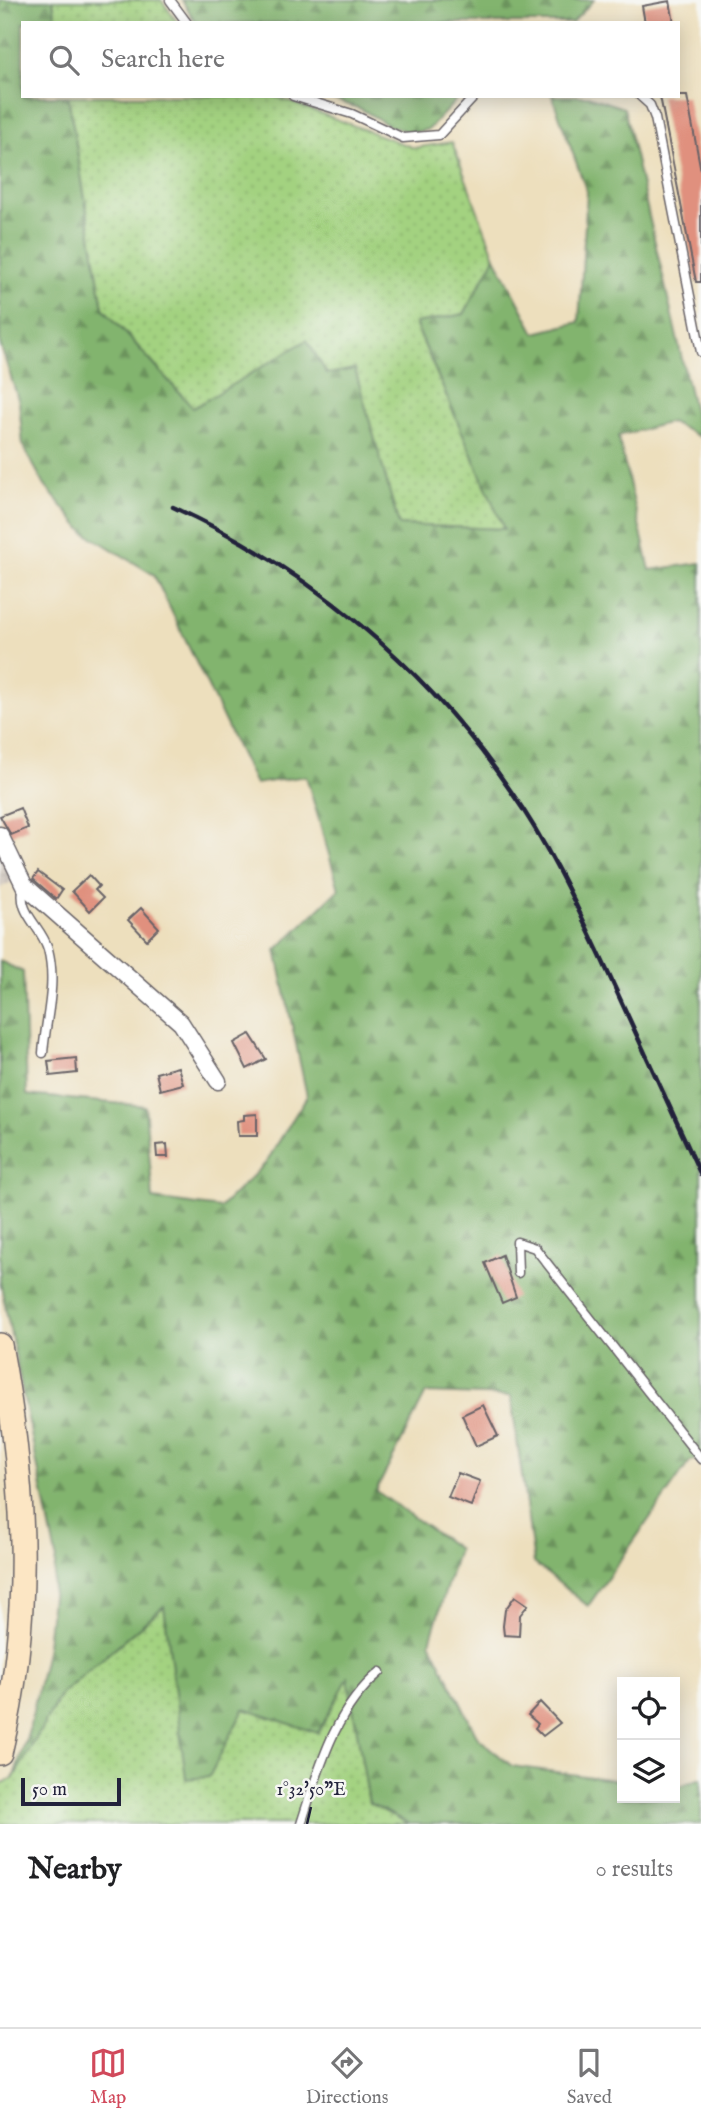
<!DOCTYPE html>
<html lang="en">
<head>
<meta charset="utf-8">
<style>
	:root { --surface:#fff; --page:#f2f2f2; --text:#202124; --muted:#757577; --line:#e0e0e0; --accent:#d1495b }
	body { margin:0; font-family:"IM FELL English",serif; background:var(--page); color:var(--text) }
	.controls { position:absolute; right:21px; bottom:21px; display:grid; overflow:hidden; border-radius:0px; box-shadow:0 4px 18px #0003 }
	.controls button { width:63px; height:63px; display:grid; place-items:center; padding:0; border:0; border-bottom:2px solid var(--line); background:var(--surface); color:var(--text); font:35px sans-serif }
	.scale { position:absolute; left:21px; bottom:18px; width:100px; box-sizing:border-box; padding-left:7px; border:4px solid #22223b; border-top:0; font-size:19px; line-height:24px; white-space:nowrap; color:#22223b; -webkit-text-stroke:5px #f6f6f2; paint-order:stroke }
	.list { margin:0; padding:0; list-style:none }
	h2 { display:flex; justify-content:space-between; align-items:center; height:91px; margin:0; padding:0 28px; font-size:30px }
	h2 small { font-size:23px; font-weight:400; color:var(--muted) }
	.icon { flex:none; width:38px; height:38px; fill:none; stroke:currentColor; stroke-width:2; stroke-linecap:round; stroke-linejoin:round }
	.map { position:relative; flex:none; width:701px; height:1824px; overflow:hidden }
	.search { position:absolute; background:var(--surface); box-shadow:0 4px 18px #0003; left:21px; right:21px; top:21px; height:77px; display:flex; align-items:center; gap:18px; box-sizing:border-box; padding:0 24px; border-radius:0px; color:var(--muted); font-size:26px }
	.sheet { height:203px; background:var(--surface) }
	nav { display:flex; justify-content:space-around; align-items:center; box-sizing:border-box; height:98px; border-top:2px solid var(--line); background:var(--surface); font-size:19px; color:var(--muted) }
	nav a { display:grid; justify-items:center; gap:4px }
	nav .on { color:var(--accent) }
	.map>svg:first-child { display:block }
</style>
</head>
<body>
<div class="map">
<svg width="701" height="1824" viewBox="0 0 701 1824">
	<defs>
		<pattern id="industrial-grid" width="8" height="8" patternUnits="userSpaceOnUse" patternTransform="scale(1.75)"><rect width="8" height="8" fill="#ccc2b9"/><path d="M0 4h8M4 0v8" fill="none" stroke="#afa6a0"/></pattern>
		<pattern id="grass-dots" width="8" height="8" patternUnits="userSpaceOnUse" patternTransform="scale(1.75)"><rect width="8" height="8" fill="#a3d280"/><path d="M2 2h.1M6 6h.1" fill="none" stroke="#8cb470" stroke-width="1.8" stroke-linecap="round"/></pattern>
		<pattern id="forest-firs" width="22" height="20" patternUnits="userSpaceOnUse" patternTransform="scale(1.75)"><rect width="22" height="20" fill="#82b46e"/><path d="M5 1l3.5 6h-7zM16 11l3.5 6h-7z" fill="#6a925c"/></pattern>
	</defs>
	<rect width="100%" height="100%" fill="#f6f6f2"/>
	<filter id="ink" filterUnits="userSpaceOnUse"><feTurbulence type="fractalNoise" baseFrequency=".0143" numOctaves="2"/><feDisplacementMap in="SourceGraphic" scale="14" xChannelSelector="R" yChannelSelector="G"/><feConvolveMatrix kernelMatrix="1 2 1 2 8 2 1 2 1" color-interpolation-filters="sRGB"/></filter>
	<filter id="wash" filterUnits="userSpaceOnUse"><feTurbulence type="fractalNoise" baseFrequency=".00686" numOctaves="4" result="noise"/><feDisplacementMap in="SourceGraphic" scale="28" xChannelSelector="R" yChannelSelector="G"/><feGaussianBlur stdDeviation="1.57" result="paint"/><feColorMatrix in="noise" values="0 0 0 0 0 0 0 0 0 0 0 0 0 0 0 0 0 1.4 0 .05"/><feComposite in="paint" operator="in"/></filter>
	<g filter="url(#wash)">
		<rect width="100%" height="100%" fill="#eddfbd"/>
		<path fill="url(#industrial-grid)" d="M0,849L14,881L0,888Z"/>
		<g fill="url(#grass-dots)" stroke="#627a5e" stroke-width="2">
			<path d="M53,0H161L178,23H56Z"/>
			<path d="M68,96H274L414,148L452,142L495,257L464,314L415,324L505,529L398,525L354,369L193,408L103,308Z"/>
			<path d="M164,1606L209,1776L244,1709L349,1676L369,1803L409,1824H0V1784L13,1779L61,1694Z"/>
		</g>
		<g fill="url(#forest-firs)" stroke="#526b54" stroke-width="2">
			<path d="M0,0H53L56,23H23V96H68L103,308L193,408L307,340L327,374L355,369L399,525L504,529L415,323L464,314L495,257L535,333L579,322L587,192L552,96H588L624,108L700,437L671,422L618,436L650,570L701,563V1458L690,1461L588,1606L534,1563L511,1396L426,1393L376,1491L458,1549L430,1642L478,1738L512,1766L622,1781V1798H675V1788L701,1778V1824H409L369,1803L348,1678L318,1733L244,1709L209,1777L186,1779L164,1606L61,1694L13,1779L29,1730L47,1646L56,1557L0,1281V961L23,972L27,1095L145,1106L153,1199L220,1208L265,1164L307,1096L276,950L339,889L306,776L255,784L154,575L84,532L45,486L23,446L19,402L0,344Z"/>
			<path d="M182,0H594L572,23H196Z"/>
			<path d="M323,96H460L429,129L412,133L390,126L361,109Z"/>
		</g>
		<g id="blocks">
			<g fill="#e0907e">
				<path d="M670,1L674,23H645L642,6Z"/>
				<path d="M660,96H687L701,171V282H696Z"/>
				<path d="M20,808L28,828L11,835L0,816Z"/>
				<path d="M38,872L62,890L56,899L33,879Z"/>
				<path d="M89,875L99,886L95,890L103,898L90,911L72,891Z"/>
				<path d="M141,908L159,928L147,940L128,920Z"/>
				<path d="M250,1034L266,1059L247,1069L234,1043Z"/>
				<path d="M76,1058L77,1073L50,1076L48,1061Z"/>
				<path d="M178,1067L183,1084L160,1090L156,1073Z"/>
				<path d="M257,1114V1136H238L237,1121L244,1120V1115Z"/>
				<path d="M167,1144L168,1157H157L156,1145Z"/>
				<path d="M502,1255L516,1297L502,1303L485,1263Z"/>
				<path d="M483,1405L498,1436L476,1446L462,1415Z"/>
				<path d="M458,1473L480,1481L471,1506L448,1497Z"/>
				<path d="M515,1596L528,1605L520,1615L519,1636L504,1635L503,1626L505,1610Z"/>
				<path d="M540,1702L560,1723L543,1736L535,1728L538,1724L528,1715Z"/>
			</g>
		</g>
	</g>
	<g filter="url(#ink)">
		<use href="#blocks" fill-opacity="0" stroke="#696468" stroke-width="2"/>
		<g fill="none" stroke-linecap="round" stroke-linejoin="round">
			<defs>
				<g id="service">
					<path d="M170,0L187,23"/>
					<path d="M293,96L352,114L403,138L439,135L475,96"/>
					<path d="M640,96L650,105L655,118L701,352"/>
					<path d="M24,885C16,913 41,925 48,949C57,984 46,1017 43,1053"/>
					<path d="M518,1273L517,1242L535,1248L701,1459"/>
					<path d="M301,1824C319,1769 334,1710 380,1672"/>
				</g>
				<path id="minor" d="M0,835L24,885L181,1023L218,1081"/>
				<path id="secondary" d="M0,1345C26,1482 33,1616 0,1753"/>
			</defs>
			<use href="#service" stroke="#696468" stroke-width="11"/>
			<use href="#minor" stroke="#696468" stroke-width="19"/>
			<use href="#secondary" stroke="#696468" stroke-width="26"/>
			<use href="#service" stroke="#fff" stroke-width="8"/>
			<use href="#minor" stroke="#fff" stroke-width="16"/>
			<use href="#secondary" stroke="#fce6c4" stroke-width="23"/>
			<path stroke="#22223b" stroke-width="4.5" d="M173,507C309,569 426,667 510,790C551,848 580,913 610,977C640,1043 671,1109 701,1175"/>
		</g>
	</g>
	<path fill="none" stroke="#22223b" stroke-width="2.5" d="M307,1824L311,1807"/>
	<g font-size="18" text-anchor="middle" fill="#22223b" stroke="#f6f6f2" stroke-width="5" stroke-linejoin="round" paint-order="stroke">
		<text x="311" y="1795">1°32'50"E</text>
	</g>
</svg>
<div class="controls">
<button><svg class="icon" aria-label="locate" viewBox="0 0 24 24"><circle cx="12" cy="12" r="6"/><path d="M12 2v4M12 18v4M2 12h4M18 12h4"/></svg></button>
<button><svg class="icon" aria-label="layers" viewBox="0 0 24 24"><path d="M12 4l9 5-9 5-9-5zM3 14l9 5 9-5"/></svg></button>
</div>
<div class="scale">50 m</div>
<div class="search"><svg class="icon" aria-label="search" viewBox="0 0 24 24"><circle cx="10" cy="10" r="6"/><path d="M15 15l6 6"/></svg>Search here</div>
</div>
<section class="sheet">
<h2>Nearby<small>0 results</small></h2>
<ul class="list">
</ul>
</section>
<nav>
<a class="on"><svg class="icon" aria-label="map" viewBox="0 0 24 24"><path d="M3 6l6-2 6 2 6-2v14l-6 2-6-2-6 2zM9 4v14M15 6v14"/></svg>Map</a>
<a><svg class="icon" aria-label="directions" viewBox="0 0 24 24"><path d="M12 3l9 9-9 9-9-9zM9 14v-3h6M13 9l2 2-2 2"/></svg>Directions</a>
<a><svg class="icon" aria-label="saved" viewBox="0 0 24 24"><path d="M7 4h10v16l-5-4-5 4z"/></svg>Saved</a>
</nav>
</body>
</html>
